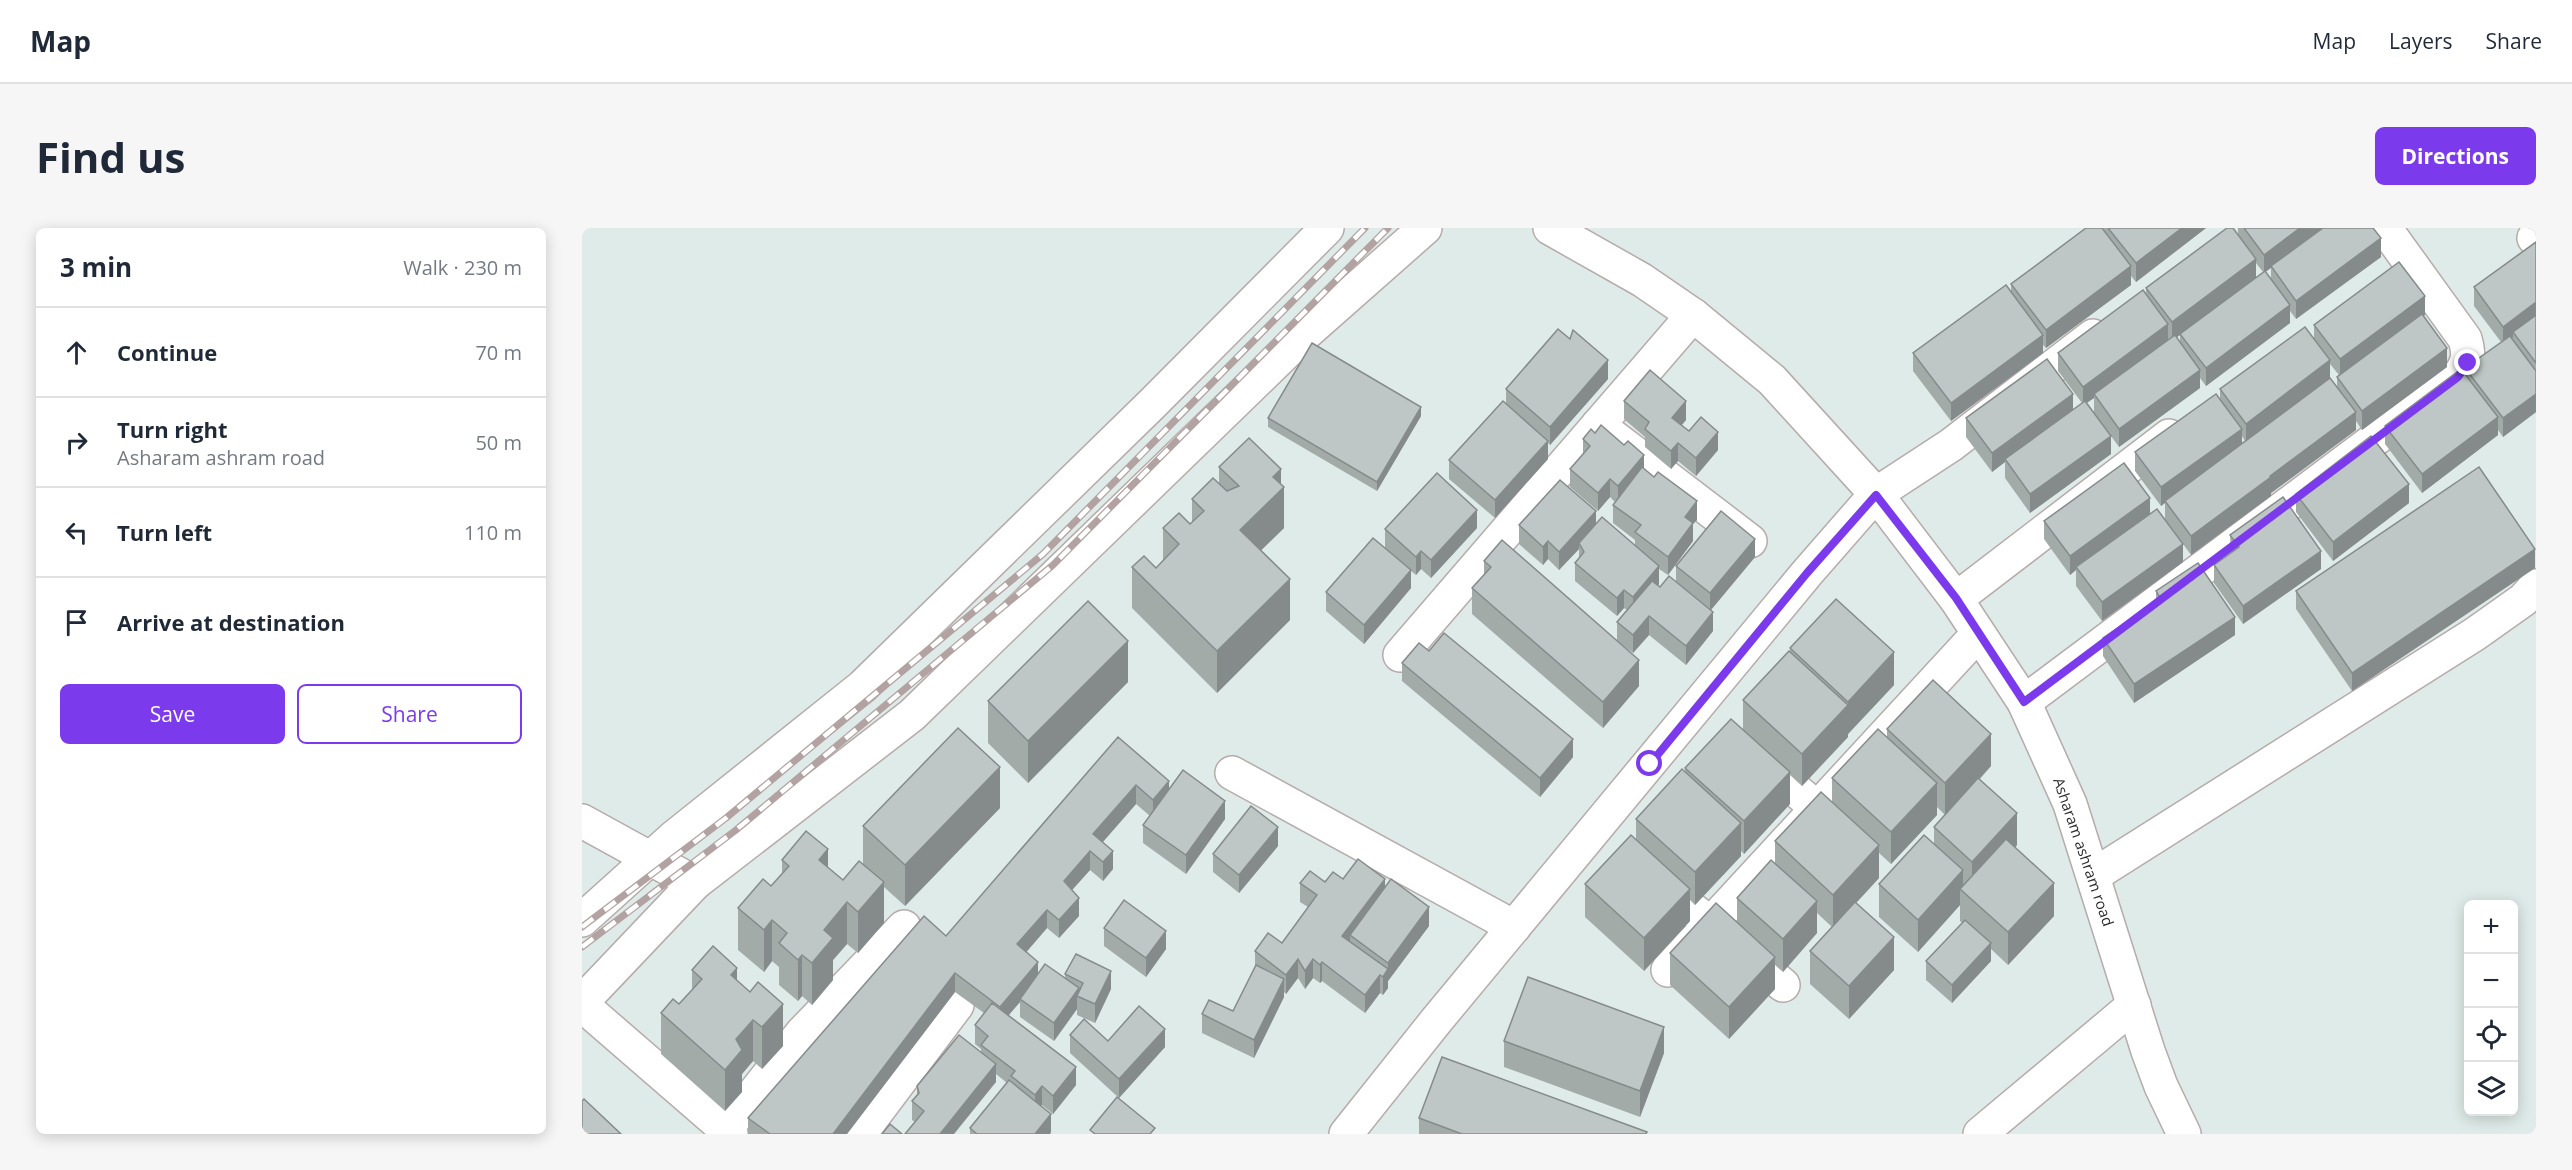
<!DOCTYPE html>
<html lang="en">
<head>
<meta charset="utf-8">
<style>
	:root { --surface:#fff; --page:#f6f6f7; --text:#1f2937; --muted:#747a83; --line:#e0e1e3; --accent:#7c3aed }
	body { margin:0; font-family:"Open Sans",sans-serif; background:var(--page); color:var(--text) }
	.controls { position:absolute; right:18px; bottom:18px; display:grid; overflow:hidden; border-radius:9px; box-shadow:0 3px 15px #0003 }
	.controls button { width:54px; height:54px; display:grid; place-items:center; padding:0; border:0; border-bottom:2px solid var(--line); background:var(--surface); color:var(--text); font:30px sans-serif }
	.stop { position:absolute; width:18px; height:18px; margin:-14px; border:4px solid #7c3aed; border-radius:50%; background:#fff }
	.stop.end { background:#7c3aed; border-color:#fff; box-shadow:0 2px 6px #0008 }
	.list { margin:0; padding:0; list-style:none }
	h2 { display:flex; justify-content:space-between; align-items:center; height:78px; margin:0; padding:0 24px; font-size:26px }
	h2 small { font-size:20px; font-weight:400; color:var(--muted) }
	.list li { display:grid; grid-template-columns:39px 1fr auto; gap:18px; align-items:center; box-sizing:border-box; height:90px; padding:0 24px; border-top:2px solid var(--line) }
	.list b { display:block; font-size:22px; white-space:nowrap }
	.list p { margin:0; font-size:20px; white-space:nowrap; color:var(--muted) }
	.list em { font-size:20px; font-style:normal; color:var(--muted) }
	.actions { display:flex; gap:12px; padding:18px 24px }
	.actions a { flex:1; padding:14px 0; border:2px solid var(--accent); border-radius:9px; text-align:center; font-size:21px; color:var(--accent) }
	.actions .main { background:var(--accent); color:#fff }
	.icon { flex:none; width:33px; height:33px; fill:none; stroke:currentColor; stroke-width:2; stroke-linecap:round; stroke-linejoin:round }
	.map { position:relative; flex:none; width:1954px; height:906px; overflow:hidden; border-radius:9px }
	header { display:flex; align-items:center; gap:36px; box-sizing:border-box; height:84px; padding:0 30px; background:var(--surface); border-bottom:2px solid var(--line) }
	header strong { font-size:28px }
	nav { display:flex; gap:33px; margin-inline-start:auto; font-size:21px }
	.intro { display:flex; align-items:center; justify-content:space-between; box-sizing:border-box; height:144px; padding:0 36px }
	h1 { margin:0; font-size:42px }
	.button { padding:15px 27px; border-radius:9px; background:var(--accent); color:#fff; font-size:21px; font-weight:700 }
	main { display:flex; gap:36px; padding:0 36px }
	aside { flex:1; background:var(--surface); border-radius:9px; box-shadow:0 3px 15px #0003 }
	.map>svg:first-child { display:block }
</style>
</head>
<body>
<header>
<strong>Map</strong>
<nav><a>Map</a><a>Layers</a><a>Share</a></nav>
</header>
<div class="intro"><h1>Find us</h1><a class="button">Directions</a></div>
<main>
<aside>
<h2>3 min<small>Walk · 230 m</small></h2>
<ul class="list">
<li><svg class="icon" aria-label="ahead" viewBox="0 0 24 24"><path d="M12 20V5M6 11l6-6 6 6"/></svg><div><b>Continue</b></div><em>70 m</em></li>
<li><svg class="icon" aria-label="right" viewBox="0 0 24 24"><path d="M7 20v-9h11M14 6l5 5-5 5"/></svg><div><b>Turn right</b><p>Asharam ashram road</p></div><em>50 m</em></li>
<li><svg class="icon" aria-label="left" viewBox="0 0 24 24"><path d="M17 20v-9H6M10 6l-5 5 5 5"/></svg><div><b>Turn left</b></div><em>110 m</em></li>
<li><svg class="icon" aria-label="arrive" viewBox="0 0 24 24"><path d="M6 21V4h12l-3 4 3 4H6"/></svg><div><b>Arrive at destination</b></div></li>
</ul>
<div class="actions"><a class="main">Save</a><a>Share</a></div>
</aside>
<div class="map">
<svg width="1954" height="906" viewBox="0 0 1954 906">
	<rect width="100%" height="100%" fill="#dfebe8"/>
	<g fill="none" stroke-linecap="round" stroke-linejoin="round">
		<defs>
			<g id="minor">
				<path d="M968,0L1060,52L1111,87L1190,152L1294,266L1374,371L1442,474L1488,576L1566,823L1579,858L1602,906"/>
				<path d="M1952,10L1954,7"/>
				<path d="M1016,197L1168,313"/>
				<path d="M1374,371L1587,208"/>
				<path d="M818,427L1111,87"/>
				<path d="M1442,474L1876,149C1886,135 1888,128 1883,111L1803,0"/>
				<path d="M1180,533L1251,594"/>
				<path d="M650,545L932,699"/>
				<path d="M0,593L113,655"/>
				<path d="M1512,647L1893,406L1941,372L1954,358"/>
				<path d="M1080,658L1129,696L1201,757"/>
				<path d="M0,692L91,610L280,459L571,175L745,0"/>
				<path d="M1086,742L1396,406"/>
				<path d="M0,774L113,655L330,487L723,106L843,0"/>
				<path d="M0,777L149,906"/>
				<path d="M143,902L220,805L322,699"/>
				<path d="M278,906L375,777"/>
				<path d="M764,906L854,793L1225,345L1294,266L1369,217L1511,108"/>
				<path d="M1398,906L1552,777"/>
			</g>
		</defs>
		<use href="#minor" stroke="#b6abab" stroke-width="36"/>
		<use href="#minor" stroke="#fff" stroke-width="33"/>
		<defs>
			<g id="rail">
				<path d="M0,699L144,590L461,326L783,0"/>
				<path d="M0,719L154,602L471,337L806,0"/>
			</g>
		</defs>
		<use href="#rail" stroke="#b3a2a2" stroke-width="7"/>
		<use href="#rail" stroke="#fff" stroke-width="4.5" stroke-dasharray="14" stroke-linecap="butt"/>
	</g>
	<g fill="#a3aba9" fill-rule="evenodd">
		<path d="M1504,0H1624L1554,54L1549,48V57L1464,120L1461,117V125L1369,193L1331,143V125L1429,64V56Z"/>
		<path d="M1656,0H1791L1799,29L1714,91L1708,83V95L1624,158L1618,150V160L1537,219L1529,208V226L1448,285L1423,250V234L1410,244L1384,209V190L1491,182L1500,175L1476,143V125L1564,66V60L1656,7ZM1674,35L1681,44L1674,49ZM1689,40V51L1683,44ZM1598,107V114L1594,109ZM1512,170V184L1505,175Z"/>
		<path d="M1954,14V184L1921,209L1916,202V207L1840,265L1803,216V198L1883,146V140L1919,114L1892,78V59Z"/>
		<path d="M1843,87L1841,88L1865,139L1780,202L1774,193V202L1689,265V268L1609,327L1601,316V334L1520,393L1494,358V342L1488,347L1462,311V293L1568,286L1583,291V274L1579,278L1553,243V224L1638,172V161L1732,111V97ZM1748,136L1757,147L1755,149V159L1748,151ZM1660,208L1663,213L1660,216Z"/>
		<path d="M1026,151L968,217L966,215V231L913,290L867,251V232L924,176V161Z"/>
		<path d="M1042,173L1104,192L1100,197L1107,203L1136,222L1114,248L1096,233L1089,241L1063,219V209L1042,191Z"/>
		<path d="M839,188L795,263L686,199V190Z"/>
		<path d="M1013,205L1062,241L1115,292L1111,296V313L1086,347L1077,341V356L1076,358L1078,359L1094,354V338L1173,329L1129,382L1131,403L1104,437L1067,407L1051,425L1035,413V394L1045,382L1042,380L1035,388L993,353V335L997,330V321L977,342L966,331L961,337L937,316V297L1014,295L1053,317V312L1031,295V277L1033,274L1028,269L1016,283L988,259V241L1001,227V211Z"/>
		<path d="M637,239L699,256L702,300L679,322L708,392L635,465L550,380V339L574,340L581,333V300L608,296L610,294V271L637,256Z"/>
		<path d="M1714,266L1827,275L1751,333L1714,284Z"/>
		<path d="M895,300L849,350L839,341L834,347L829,343V360L782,416L744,383V364L803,320V301Z"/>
		<path d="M1648,307L1739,341L1661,396L1632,355V337L1649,326Z"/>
		<path d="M902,333L1057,458L1021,500L890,386V360L902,347Z"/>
		<path d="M1953,340L1770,463L1714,381V363Z"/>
		<path d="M1574,363L1653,407L1552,475L1521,428V410L1574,375Z"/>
		<path d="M1208,420L1312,457L1266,506V509L1220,558L1208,547V576L1162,626L1159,623V628L1113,677L1108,672V693L1062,743L1003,689V656L1054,611V591L1103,544V540L1161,501V472L1208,423Z"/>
		<path d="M820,435L991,529L958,569L820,453Z"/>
		<path d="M546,454L446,555L406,515V473Z"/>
		<path d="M1305,501L1409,538L1398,551L1435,617L1433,620L1472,688L1426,737L1409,721V733L1370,775L1344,752V733L1380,695L1378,693V677L1336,724L1297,689V656L1352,615V599L1363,587L1355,579V587L1309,636L1297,625V650L1274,675L1312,742L1267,791L1228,756V723L1250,699L1235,685V705L1201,744L1193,737V761L1147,811L1088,757V725L1155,694V670L1193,635V613L1250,575V550L1305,509Z"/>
		<path d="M536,509L587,561L643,591L604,646L561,615V597L568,588L554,576L521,614L531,641L521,653L508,642L490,662L497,688L477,710L465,700L444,724L456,746L483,750V746L529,761L513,795L495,787V781L472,813L438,789V774L427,787L494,857L471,886L460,877H459L469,904L468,906H388V900L425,855L414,846V854L333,894L330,892V873L335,867V858L399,824V821L393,816V797L402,785L373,764L265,906H166V890L364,708Z"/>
		<path d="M418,580L323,678L302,659V695L276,725L265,716L251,732V752L230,777L220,768L216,773L197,757V739L190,733L182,744L156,722V680L189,658L200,646V632L246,639L261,652L281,637V598Z"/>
		<path d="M696,618L657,665L631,644V626Z"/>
		<path d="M761,651L803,659L847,698L806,753V760L801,767L798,765L783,785L740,753L738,755L731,750L723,761L716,750L704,766L702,764V769L672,830L620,805V786L651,783L673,741V723L700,715L726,679L718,674V655Z"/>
		<path d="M522,700L584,721L564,749L522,718Z"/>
		<path d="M110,742L155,752L201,818L180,841L171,833L160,846V864L143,883L79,826V785L97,776L110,762Z"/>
		<path d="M488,807L526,813L583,819L537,870L488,825Z"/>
		<path d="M922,813L1082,825L1058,889L922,839Z"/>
		<path d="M837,890L1065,906H837Z"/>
	</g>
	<g fill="#858b8a">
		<path d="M1600,0H1624L1554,54V35Z"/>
		<path d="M1718,0H1742L1682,45V27Z"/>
		<path d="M1799,10V29L1714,91V73Z"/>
		<path d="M1674,31V50L1590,113V94Z"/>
		<path d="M1549,38V57L1464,120V102Z"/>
		<path d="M1843,68V87L1758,149V131Z"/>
		<path d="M1954,74V92L1931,104V109L1921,117V99Z"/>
		<path d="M1708,77V95L1624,158V140Z"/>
		<path d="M1586,96V115L1512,166V170L1501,177V159Z"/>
		<path d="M1461,107V125L1369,193V175Z"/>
		<path d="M1865,120V139L1780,202V183Z"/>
		<path d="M1026,132V151L968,217V199Z"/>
		<path d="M1748,132V151L1664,214V196Z"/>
		<path d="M1618,142V160L1537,219V201Z"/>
		<path d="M1491,166V185L1423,231V234L1410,244V225Z"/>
		<path d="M1954,166V184L1921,209V190Z"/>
		<path d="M1104,173V192L1090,208V190Z"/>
		<path d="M839,179V188L795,263V254Z"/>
		<path d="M1774,184V202L1689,265V268L1609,327V308L1688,248Z"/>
		<path d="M1916,189V207L1840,265V246Z"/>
		<path d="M1660,201V219L1579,278V259Z"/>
		<path d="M1136,204V222L1114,248V230Z"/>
		<path d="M1529,208V226L1448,285V266Z"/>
		<path d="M966,213V231L913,290V272Z"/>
		<path d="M1096,215V233L1089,241V223Z"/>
		<path d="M1062,227V245L1036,276V258Z"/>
		<path d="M699,241V262L702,259V300L658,343V302L691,249Z"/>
		<path d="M1028,251V269L1016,283V265Z"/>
		<path d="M1827,256V275L1751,333V314Z"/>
		<path d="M1568,270V288L1494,339V342L1488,347V328Z"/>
		<path d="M1115,273V292L1111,296V313L1086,347V329L1103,289Z"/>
		<path d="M895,282V300L849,350V332Z"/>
		<path d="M1014,283V302L997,315V321L977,342V324Z"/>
		<path d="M1173,311V329L1128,383V365Z"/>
		<path d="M966,313V331L961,337V319Z"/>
		<path d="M1601,316V334L1520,393V374Z"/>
		<path d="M1953,321V340L1770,463V445Z"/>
		<path d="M839,323V341L834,347V329Z"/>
		<path d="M1739,323V341L1661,396V378Z"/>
		<path d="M1077,338V356L1051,387V369Z"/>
		<path d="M829,342V360L782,416V397Z"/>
		<path d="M708,351V392L635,465V423Z"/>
		<path d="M1042,362V380L1035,388V370Z"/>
		<path d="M1131,384V403L1104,437V418Z"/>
		<path d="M1067,388V407L1051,425V407Z"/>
		<path d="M1653,389V407L1552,475V456Z"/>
		<path d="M546,413V454L446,555V513Z"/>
		<path d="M1312,424V457L1266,506V474Z"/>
		<path d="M1057,432V458L1021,500V474Z"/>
		<path d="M1266,477V509L1220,558V526Z"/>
		<path d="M1409,506V538L1363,587V555Z"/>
		<path d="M991,511V529L958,569V550Z"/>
		<path d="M418,539V580L323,678V637Z"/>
		<path d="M1208,544V576L1162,626V593Z"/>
		<path d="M587,553V571L571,590V572Z"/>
		<path d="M1355,555V587L1309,636V604Z"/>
		<path d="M554,557V576L511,625V606Z"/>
		<path d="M643,573V591L604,646V627Z"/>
		<path d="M1435,585V617L1390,666V634Z"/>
		<path d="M1159,595V628L1113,677V644Z"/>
		<path d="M696,599V618L657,665V647Z"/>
		<path d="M1297,617V650L1251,700V667Z"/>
		<path d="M246,621V662L237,632Z"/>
		<path d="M508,623V642L482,671V653Z"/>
		<path d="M531,623V641L521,653V634Z"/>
		<path d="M1381,642V663L1378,661V677L1336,724V692Z"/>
		<path d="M803,651V670L768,707V716L760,708Z"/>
		<path d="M302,654V695L276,725V684Z"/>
		<path d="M1472,655V688L1426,737V704Z"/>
		<path d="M1108,661V693L1062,743V710Z"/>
		<path d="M497,670V688L477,710V692Z"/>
		<path d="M1235,673V705L1201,744V711Z"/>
		<path d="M265,674V716L251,732V752L230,777V735L242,702Z"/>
		<path d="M847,679V698L806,753V760L801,767V749L806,741V735Z"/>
		<path d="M465,682V700L435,735V716Z"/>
		<path d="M190,692V733L182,744V702Z"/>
		<path d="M584,703V721L564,749V730Z"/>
		<path d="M1312,709V742L1267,791V758Z"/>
		<path d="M1409,715V733L1370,775V757Z"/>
		<path d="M220,727V768L216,773V732Z"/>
		<path d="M1193,729V761L1147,811V779Z"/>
		<path d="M716,731V750L704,766V747Z"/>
		<path d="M731,731V750L723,761V743Z"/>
		<path d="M456,734V753L438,771V774L418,797V779Z"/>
		<path d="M740,734V753L738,755V737Z"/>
		<path d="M155,740V781L149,747Z"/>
		<path d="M529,743V761L513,795V776Z"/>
		<path d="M373,745V764L265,906H251Z"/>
		<path d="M798,747V765L783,785V767Z"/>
		<path d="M702,751V769L672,830V812Z"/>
		<path d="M497,760V769L495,768V781L472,813V795Z"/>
		<path d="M201,776V818L180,841V799Z"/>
		<path d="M171,792V833L160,846V864L143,883V842L154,811Z"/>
		<path d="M1082,799V825L1058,889V863Z"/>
		<path d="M583,801V819L537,870V851Z"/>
		<path d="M414,836V854L372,906H358Z"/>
		<path d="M494,839V857L471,886V868Z"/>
		<path d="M460,858V877L453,885V867Z"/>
		<path d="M469,886V904L468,906H453Z"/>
	</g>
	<g fill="#bec7c5" stroke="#858b8a" stroke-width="1.5">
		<path d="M1504,0H1520L1549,38L1464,102L1429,56Z"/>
		<path d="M1526,0H1600L1554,35Z"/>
		<path d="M1645,0H1651L1674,31L1590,94L1564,60Z"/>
		<path d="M1662,0H1718L1682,27Z"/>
		<path d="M1741,0H1791L1799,10L1714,73L1689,38Z"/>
		<path d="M1954,14V74L1921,99L1892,59Z"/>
		<path d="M1817,34L1843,68L1758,131L1732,97Z"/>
		<path d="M1683,43L1708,77L1624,140L1598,106Z"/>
		<path d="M1424,57L1461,107L1369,175L1331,125Z"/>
		<path d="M1561,62L1586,96L1501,159L1476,125Z"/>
		<path d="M1840,86L1865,120L1780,183L1755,149Z"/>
		<path d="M1954,87V135L1931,104Z"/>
		<path d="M1723,99L1748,132L1664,196L1638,161Z"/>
		<path d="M976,101L988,111L991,102L1026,132L968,199L924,161Z"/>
		<path d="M1593,107L1618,142L1537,201L1512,166Z"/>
		<path d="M1928,108L1954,143V166L1921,190L1883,140Z"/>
		<path d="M730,115L839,179L795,254L686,190Z"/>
		<path d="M1465,131L1491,166L1410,225L1384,190Z"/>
		<path d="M1879,141L1916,189L1840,246L1803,198Z"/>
		<path d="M1068,142L1104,173L1090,190L1107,203L1119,189L1136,204L1114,230L1096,215L1089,223L1063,201L1067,194L1042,173Z"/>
		<path d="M1748,150L1774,184L1688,248L1689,249L1609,308L1583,273Z"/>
		<path d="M1634,166L1660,201L1579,259L1553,224Z"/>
		<path d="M921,173L966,213L913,272L867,232Z"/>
		<path d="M1503,173L1529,208L1448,266L1423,231Z"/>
		<path d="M1019,197L1042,217L1046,213L1062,227L1036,258L1028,251L1016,265L988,241L1008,218L1001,211L1009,201L1013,205Z"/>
		<path d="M1789,208L1827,256L1751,314L1714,266Z"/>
		<path d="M667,210L699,241L691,249L702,259L658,302L708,351L635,423L550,339L562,328L574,340L597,316L581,300L597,285L608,296L622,283L610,271L631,250L645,263L657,258L637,239Z"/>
		<path d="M1542,235L1568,270L1488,328L1462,293Z"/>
		<path d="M1060,239L1072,249L1076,244L1115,273L1103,289L1111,295L1086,329L1053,304L1059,297L1031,277Z"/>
		<path d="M1897,239L1953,321L1770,445L1714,363Z"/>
		<path d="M855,245L895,282L849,332L839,323L834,329L803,301Z"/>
		<path d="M978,252L1014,283L977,324L966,313L961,319L937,297Z"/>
		<path d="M1701,269L1739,323L1661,378L1632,337L1657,319L1648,307Z"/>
		<path d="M1575,281L1601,316L1520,374L1494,339Z"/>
		<path d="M1139,283L1173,311L1128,365L1094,338Z"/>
		<path d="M1020,289L1077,338L1051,369L1042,362L1035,370L993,335L1002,324L997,315Z"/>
		<path d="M791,310L829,342L782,397L744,364Z"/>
		<path d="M920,312L1057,432L1021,474L890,360L909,339L902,333Z"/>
		<path d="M1616,335L1653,389L1552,456L1521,410L1579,371L1574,363Z"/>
		<path d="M1087,348L1131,384L1104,418L1067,388L1051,407L1035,394L1070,353L1078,359Z"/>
		<path d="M1254,371L1312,424L1266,474L1208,420Z"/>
		<path d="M506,373L546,413L446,513L406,473Z"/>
		<path d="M862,405L991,511L958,550L820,435L837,415L847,423Z"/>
		<path d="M1207,423L1266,477L1220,526L1161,472Z"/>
		<path d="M1351,452L1409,506L1363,555L1305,501Z"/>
		<path d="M1149,491L1208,544L1162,593L1103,540Z"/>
		<path d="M376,500L418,539L323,637L281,598Z"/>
		<path d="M1296,501L1355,555L1309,604L1250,550Z"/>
		<path d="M536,509L587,553L571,572L554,557L511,606L531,623L521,634L508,623L482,653L497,670L477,692L465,682L435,716L456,734L418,779L373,745L251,906H188L166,890L342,688L364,708Z"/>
		<path d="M1100,541L1159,595L1113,644L1054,591Z"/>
		<path d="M601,542L643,573L604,627L561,597Z"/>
		<path d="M1396,550L1435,585L1390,634L1352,599Z"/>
		<path d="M1239,564L1297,617L1251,667L1193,613Z"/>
		<path d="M669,578L696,599L657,647L631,626Z"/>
		<path d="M224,603L246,621L237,632L261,652L277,633L302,654L276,684L265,674L242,702L251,710L230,735L220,727L216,732L197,715L205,705L190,692L182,702L156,680L181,651L189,658L207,638L200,632Z"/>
		<path d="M1049,607L1108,661L1062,710L1003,656Z"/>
		<path d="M1342,607L1381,642L1336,692L1297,656Z"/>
		<path d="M1424,611L1472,655L1426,704L1378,661Z"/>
		<path d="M776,631L803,651L760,708L806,741L801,749L798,747L783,767L740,734L738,737L731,731L723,743L716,731L704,747L673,723L686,705L700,715L735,667L718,655L728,643L743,654L751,644L761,651Z"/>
		<path d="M1189,632L1235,673L1201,711L1155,670Z"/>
		<path d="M809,651L847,679L806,735L768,707Z"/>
		<path d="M542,672L584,703L564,730L522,700Z"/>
		<path d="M1273,674L1312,709L1267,758L1228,723Z"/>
		<path d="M1134,675L1193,729L1147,779L1088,725Z"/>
		<path d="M1383,692L1409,715L1370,757L1344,733Z"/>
		<path d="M131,718L155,740L149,747L168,764L176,754L201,776L180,799L171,792L154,811L160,822L143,842L79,785L91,771L97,776L120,751L110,742Z"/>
		<path d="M494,726L529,743L513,776L495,768L501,755L483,746Z"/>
		<path d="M463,736L497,760L472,795L438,771Z"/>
		<path d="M674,737L702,751L672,812L620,786L627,772L651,783Z"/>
		<path d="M946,749L1082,799L1058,863L922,813Z"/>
		<path d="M410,775L494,839L471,868L460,858L453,867L429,848L433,843L399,817L406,808L393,797Z"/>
		<path d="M557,778L583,801L537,851L488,807L502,791L526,813Z"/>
		<path d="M377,807L414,836L358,906H323L342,883L330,873L337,865L335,858Z"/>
		<path d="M860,829L1065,904L1064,906H880L837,890Z"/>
		<path d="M427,852L469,886L453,906H395L388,900Z"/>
		<path d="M535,869L573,900L568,906H513L508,902Z"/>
		<path d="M2,871L39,906H0V873Z"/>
		<path d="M308,896L320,906H300Z"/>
	</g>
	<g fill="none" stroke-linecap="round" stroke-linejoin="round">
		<path stroke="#7c3aed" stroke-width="8" d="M1068,536L1225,345L1294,267L1374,370L1442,474L1876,149L1886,135"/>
	</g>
	<g text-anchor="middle" stroke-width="5" stroke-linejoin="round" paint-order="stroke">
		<g font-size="15" fill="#2b2b2b" stroke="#fff">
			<text transform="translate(1501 624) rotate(71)" y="5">Asharam ashram road</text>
		</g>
	</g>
</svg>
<div class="controls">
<button>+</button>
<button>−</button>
<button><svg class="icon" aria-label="locate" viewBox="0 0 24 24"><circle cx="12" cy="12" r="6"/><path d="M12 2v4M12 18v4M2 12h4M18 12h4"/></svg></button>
<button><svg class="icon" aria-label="layers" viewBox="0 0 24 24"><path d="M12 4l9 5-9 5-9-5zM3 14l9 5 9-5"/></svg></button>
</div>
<div class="stop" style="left:1068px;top:536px"></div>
<div class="stop end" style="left:1886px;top:135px"></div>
</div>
</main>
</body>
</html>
